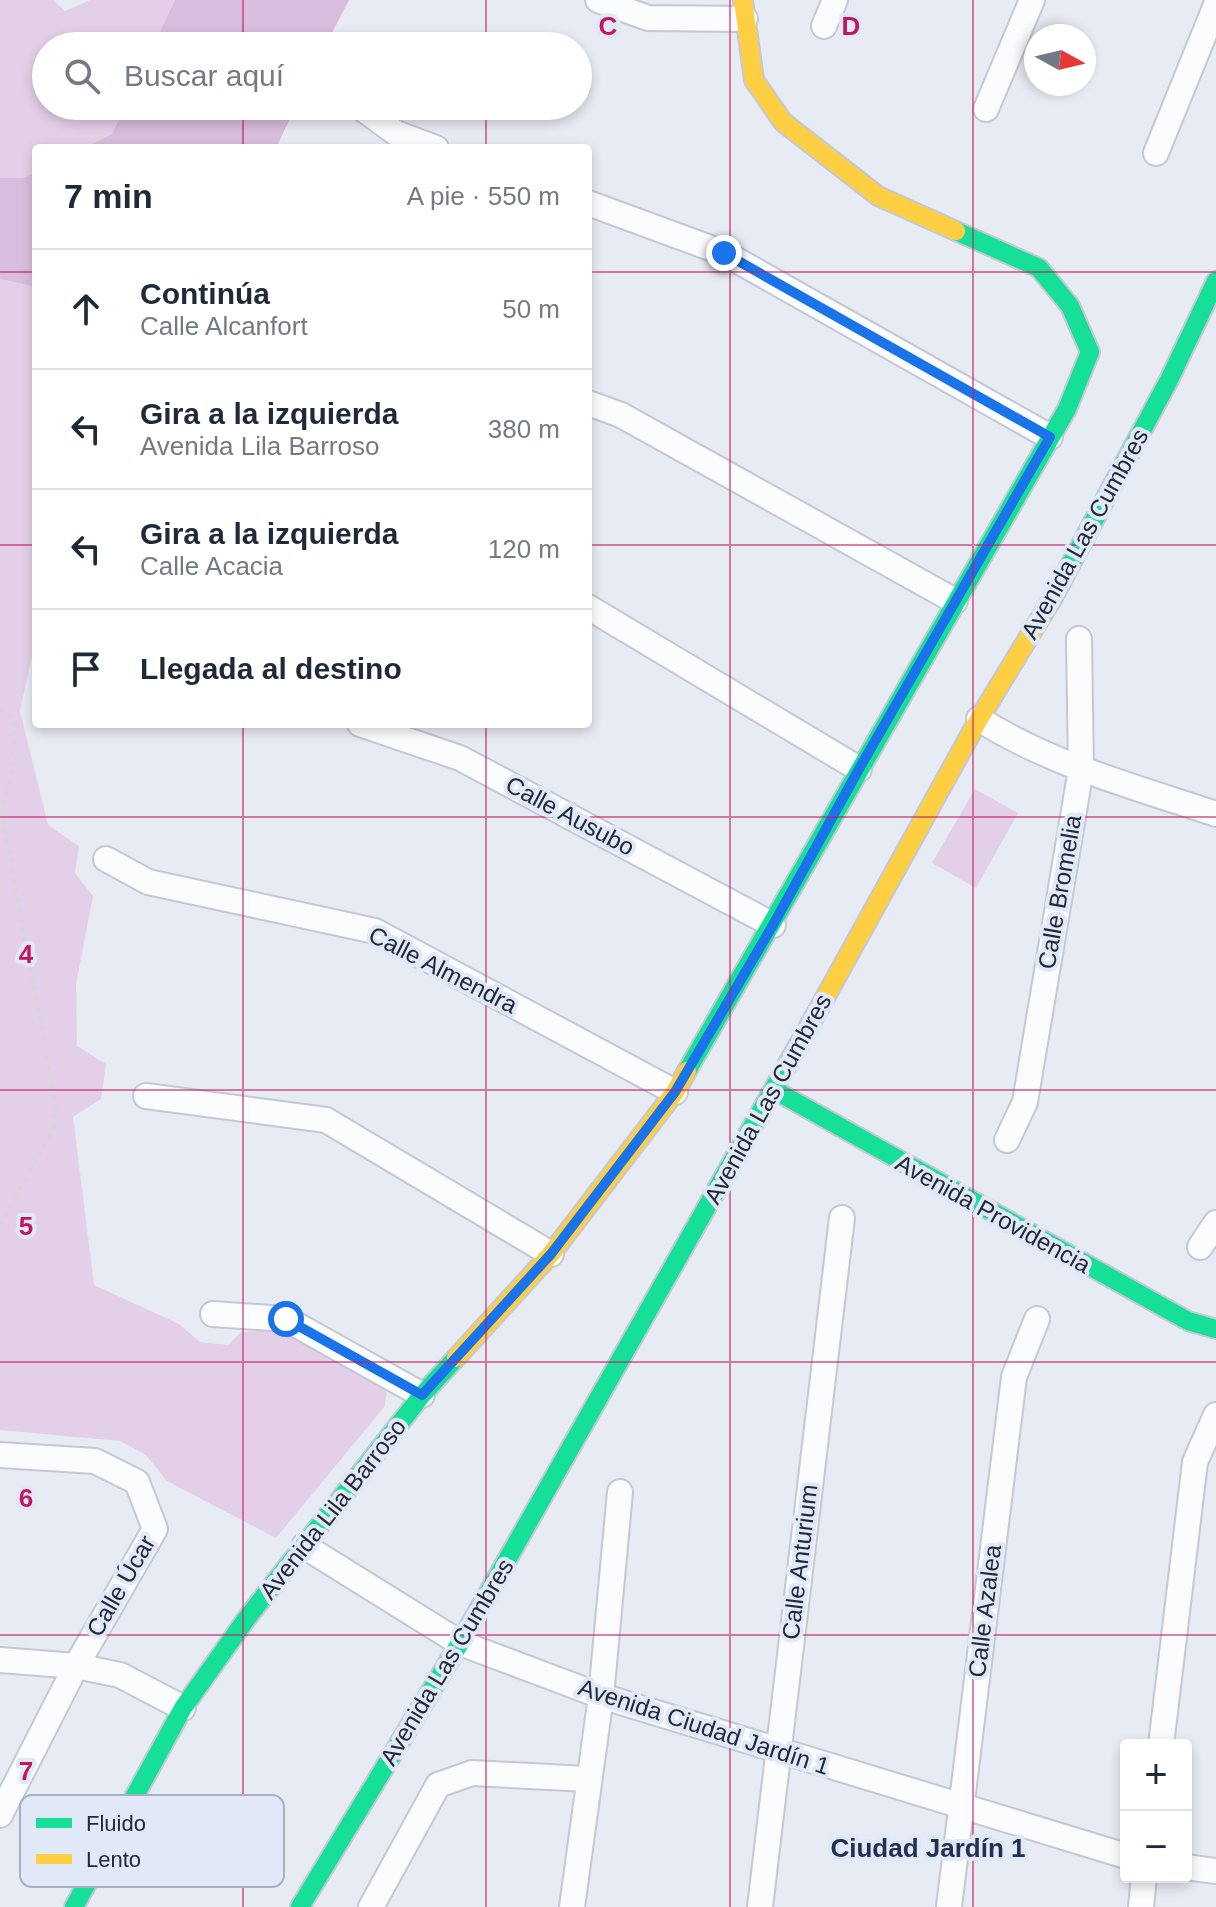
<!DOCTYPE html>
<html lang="es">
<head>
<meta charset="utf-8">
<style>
	:root { --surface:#fff; --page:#f2f2f3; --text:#1f2937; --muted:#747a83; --line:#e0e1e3 }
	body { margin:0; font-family:Arial,sans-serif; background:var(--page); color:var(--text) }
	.controls { position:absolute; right:24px; bottom:24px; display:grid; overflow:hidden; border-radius:8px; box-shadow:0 4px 12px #0003 }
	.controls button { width:72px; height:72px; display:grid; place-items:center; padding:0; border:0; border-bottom:2px solid var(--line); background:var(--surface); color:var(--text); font:40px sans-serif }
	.compass { position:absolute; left:1024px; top:24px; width:72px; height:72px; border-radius:50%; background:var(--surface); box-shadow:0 4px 12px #0003; rotate:98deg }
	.stop { position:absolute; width:24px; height:24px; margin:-18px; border:6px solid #1a73e8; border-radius:50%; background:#fff }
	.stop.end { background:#1a73e8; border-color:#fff; box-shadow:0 2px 8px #0008 }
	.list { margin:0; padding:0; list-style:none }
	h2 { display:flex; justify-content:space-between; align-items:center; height:104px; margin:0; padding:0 32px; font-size:34px }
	h2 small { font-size:26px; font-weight:400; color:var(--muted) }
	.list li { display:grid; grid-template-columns:52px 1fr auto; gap:24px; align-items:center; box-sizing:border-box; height:120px; padding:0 32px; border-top:2px solid var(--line) }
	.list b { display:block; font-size:30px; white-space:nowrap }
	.list p { margin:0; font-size:26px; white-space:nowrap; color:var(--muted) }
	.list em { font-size:26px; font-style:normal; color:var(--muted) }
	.icon { flex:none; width:44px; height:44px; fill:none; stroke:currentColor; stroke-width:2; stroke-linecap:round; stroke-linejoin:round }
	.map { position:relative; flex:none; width:1216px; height:1907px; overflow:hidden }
	.search { position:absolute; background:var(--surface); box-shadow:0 4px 12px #0003; left:32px; top:32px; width:560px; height:88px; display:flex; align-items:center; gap:20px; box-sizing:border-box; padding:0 28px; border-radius:44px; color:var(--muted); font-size:30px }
	.panel { position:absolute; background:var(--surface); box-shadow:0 4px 12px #0003; left:32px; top:144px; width:560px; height:584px; border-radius:8px }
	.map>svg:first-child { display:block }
</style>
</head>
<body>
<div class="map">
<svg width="1216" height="1907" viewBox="0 0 1216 1907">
	<rect width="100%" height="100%" fill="#e7ebf3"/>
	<g fill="#e3d0e8">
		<path d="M0,0H53L65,11L90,0H175L153,46H46V106H125L112,135L84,148H36V172L23,178H0Z"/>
		<path d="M0,279L36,287V637L20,711L48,825L79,846L75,873L93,896L76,984L77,1046L106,1064L101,1099L73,1117L94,1285L179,1324L200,1342L228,1345L241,1332L282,1329L387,1387L385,1406L276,1538L167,1481L146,1455L120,1441L0,1430Z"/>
		<path d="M975,789L1018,813L976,888L932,863Z"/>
	</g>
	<g fill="#d9bdde">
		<path d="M175,0H349L325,46H153Z"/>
		<path d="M125,106H296L276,148H84L112,134Z"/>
		<path d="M36,172V287L0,279V178H23Z"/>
	</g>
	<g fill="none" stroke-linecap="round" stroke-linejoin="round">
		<defs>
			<g id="street">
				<path d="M598,0L648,18L745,19"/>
				<path d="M824,26L835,0"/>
				<path d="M359,106L396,133L436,148"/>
				<path d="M986,109L1032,0"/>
				<path d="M1156,153L1216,5"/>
				<path d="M588,203L724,253L1050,437"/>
				<path d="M588,403L621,415L955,601"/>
				<path d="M588,607L859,769"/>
				<path d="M979,719C1052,765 1135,787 1216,814"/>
				<path d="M360,724L460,758L773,925"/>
				<path d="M106,859L148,882L375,931L675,1092"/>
				<path d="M146,1096L326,1120L551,1254"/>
				<path d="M1007,1140L1025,1102L1081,769L1079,639"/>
				<path d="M1200,1247L1216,1223"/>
				<path d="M213,1314L286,1319L422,1395"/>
				<path d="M0,1455L95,1461L137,1482L155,1529L76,1666L0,1815"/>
				<path d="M304,1546L460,1643L601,1696L1126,1856"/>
				<path d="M0,1660L76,1666L120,1675L183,1708"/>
				<path d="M1161,1745L1195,1462L1216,1415"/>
				<path d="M1186,1867L1216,1871"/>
				<path d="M371,1907L438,1785L472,1773L588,1779"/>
				<path d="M572,1907L601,1696L620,1492"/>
				<path d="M760,1907L842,1218"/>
				<path d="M949,1907L1014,1377L1037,1319"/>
				<path d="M1141,1907L1144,1877"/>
			</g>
			<g id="fast">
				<path d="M1052,599L1169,380L1216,281"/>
				<path d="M687,1071L1067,409L1090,352L1070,306L1039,268L956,231"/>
				<path d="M774,1090L1188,1321L1216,1329"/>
				<path d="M74,1907L183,1708L247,1618L422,1395L456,1358"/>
				<path d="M300,1907L460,1643L816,1014"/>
			</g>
			<g id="slow">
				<path d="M743,0L754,80L783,122L878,196L956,231"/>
				<path d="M816,1014L979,719L1052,599"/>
				<path d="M456,1358L551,1254L675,1092L687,1071"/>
			</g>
		</defs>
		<use href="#street" stroke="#c3c8d4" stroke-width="28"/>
		<use href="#fast" stroke="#c3c8d4" stroke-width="22"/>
		<use href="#slow" stroke="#c3c8d4" stroke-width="22"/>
		<path stroke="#d4d6d9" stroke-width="4" stroke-dasharray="4 6" stroke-linecap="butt" d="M0,709L15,719L12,768L2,814L56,1107L53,1130L0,1225"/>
		<use href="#street" stroke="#fbfcfd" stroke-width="24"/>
		<use href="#fast" stroke="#16e098" stroke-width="18"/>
		<use href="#slow" stroke="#ffcf43" stroke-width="18"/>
	</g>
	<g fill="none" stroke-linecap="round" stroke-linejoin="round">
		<path stroke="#1a73e8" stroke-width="10" d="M286,1319L422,1395L551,1254L675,1092L773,925L859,769L1050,437L724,253"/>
	</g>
	<path fill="none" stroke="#c2185b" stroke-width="2" stroke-opacity="0.55" d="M243,0V46M486,0V46M730,0V1907M973,0V1907M243,106V148M486,106V148M0,272H36M588,272H1216M0,545H36M588,545H1216M243,724V1907M486,724V1907M0,817H1216M0,1090H1216M0,1362H1216M0,1635H1216"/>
	<g text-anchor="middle" stroke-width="8" stroke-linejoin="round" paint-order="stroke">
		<g font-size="24" fill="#222938" stroke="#e1e9f9">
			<text transform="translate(1085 534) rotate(-61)" y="8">Avenida Las Cumbres</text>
			<text transform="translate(570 816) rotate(28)" y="8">Calle Ausubo</text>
			<text transform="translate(1060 892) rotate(-80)" y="8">Calle Bromelia</text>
			<text transform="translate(443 970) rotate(27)" y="8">Calle Almendra</text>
			<text transform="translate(768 1099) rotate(-61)" y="8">Avenida Las Cumbres</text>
			<text transform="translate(993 1214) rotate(29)" y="8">Avenida Providencia</text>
			<text transform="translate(333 1509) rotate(-52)" y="8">Avenida Lila Barroso</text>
			<text transform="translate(800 1562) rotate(-83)" y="8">Calle Anturium</text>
			<text transform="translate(121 1586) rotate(-60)" y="8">Calle Úcar</text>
			<text transform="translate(985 1611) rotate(-83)" y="8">Calle Azalea</text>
			<text transform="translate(447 1662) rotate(-59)" y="8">Avenida Las Cumbres</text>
			<text transform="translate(704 1727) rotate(18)" y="8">Avenida Ciudad Jardín 1</text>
		</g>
		<g font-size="26" font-weight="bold" fill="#243050" stroke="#e1e9f9">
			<text x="928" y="1857">Ciudad Jardín 1</text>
		</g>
	</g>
	<rect x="20" y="1795" width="264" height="92" rx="12" fill="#e1e9f9" stroke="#a8afbf" stroke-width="2"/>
	<rect x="36" y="1818" width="36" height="10" fill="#16e098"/>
	<rect x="36" y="1854" width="36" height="10" fill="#ffcf43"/>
	<g font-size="22" fill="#222938">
		<text x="86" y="1831">Fluido</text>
		<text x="86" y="1867">Lento</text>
	</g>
	<g font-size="26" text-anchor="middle" font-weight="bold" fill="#c2185b" stroke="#e1e9f9" stroke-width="8" stroke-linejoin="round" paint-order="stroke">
		<text x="608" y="35">C</text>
		<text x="851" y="35">D</text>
		<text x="26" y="963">4</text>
		<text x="26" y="1235">5</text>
		<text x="26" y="1507">6</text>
		<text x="26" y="1780">7</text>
	</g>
</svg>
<div class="controls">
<button>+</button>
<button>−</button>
</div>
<svg class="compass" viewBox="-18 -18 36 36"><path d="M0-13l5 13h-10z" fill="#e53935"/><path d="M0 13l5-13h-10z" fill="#747a83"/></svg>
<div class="stop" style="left:286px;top:1319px"></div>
<div class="stop end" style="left:724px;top:253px"></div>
<div class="search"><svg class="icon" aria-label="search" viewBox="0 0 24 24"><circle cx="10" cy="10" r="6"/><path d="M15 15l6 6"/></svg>Buscar aquí</div>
<section class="panel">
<h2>7 min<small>A pie · 550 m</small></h2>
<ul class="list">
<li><svg class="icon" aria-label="ahead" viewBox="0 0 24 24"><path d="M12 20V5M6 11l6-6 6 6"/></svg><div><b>Continúa</b><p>Calle Alcanfort</p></div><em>50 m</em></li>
<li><svg class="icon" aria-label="left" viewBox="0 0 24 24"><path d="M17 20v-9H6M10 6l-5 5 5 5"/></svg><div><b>Gira a la izquierda</b><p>Avenida Lila Barroso</p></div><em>380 m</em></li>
<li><svg class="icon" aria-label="left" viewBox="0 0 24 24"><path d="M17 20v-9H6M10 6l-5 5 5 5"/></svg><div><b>Gira a la izquierda</b><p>Calle Acacia</p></div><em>120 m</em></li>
<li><svg class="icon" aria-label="arrive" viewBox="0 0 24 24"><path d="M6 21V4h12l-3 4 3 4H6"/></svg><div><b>Llegada al destino</b></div></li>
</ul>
</section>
</div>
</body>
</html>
